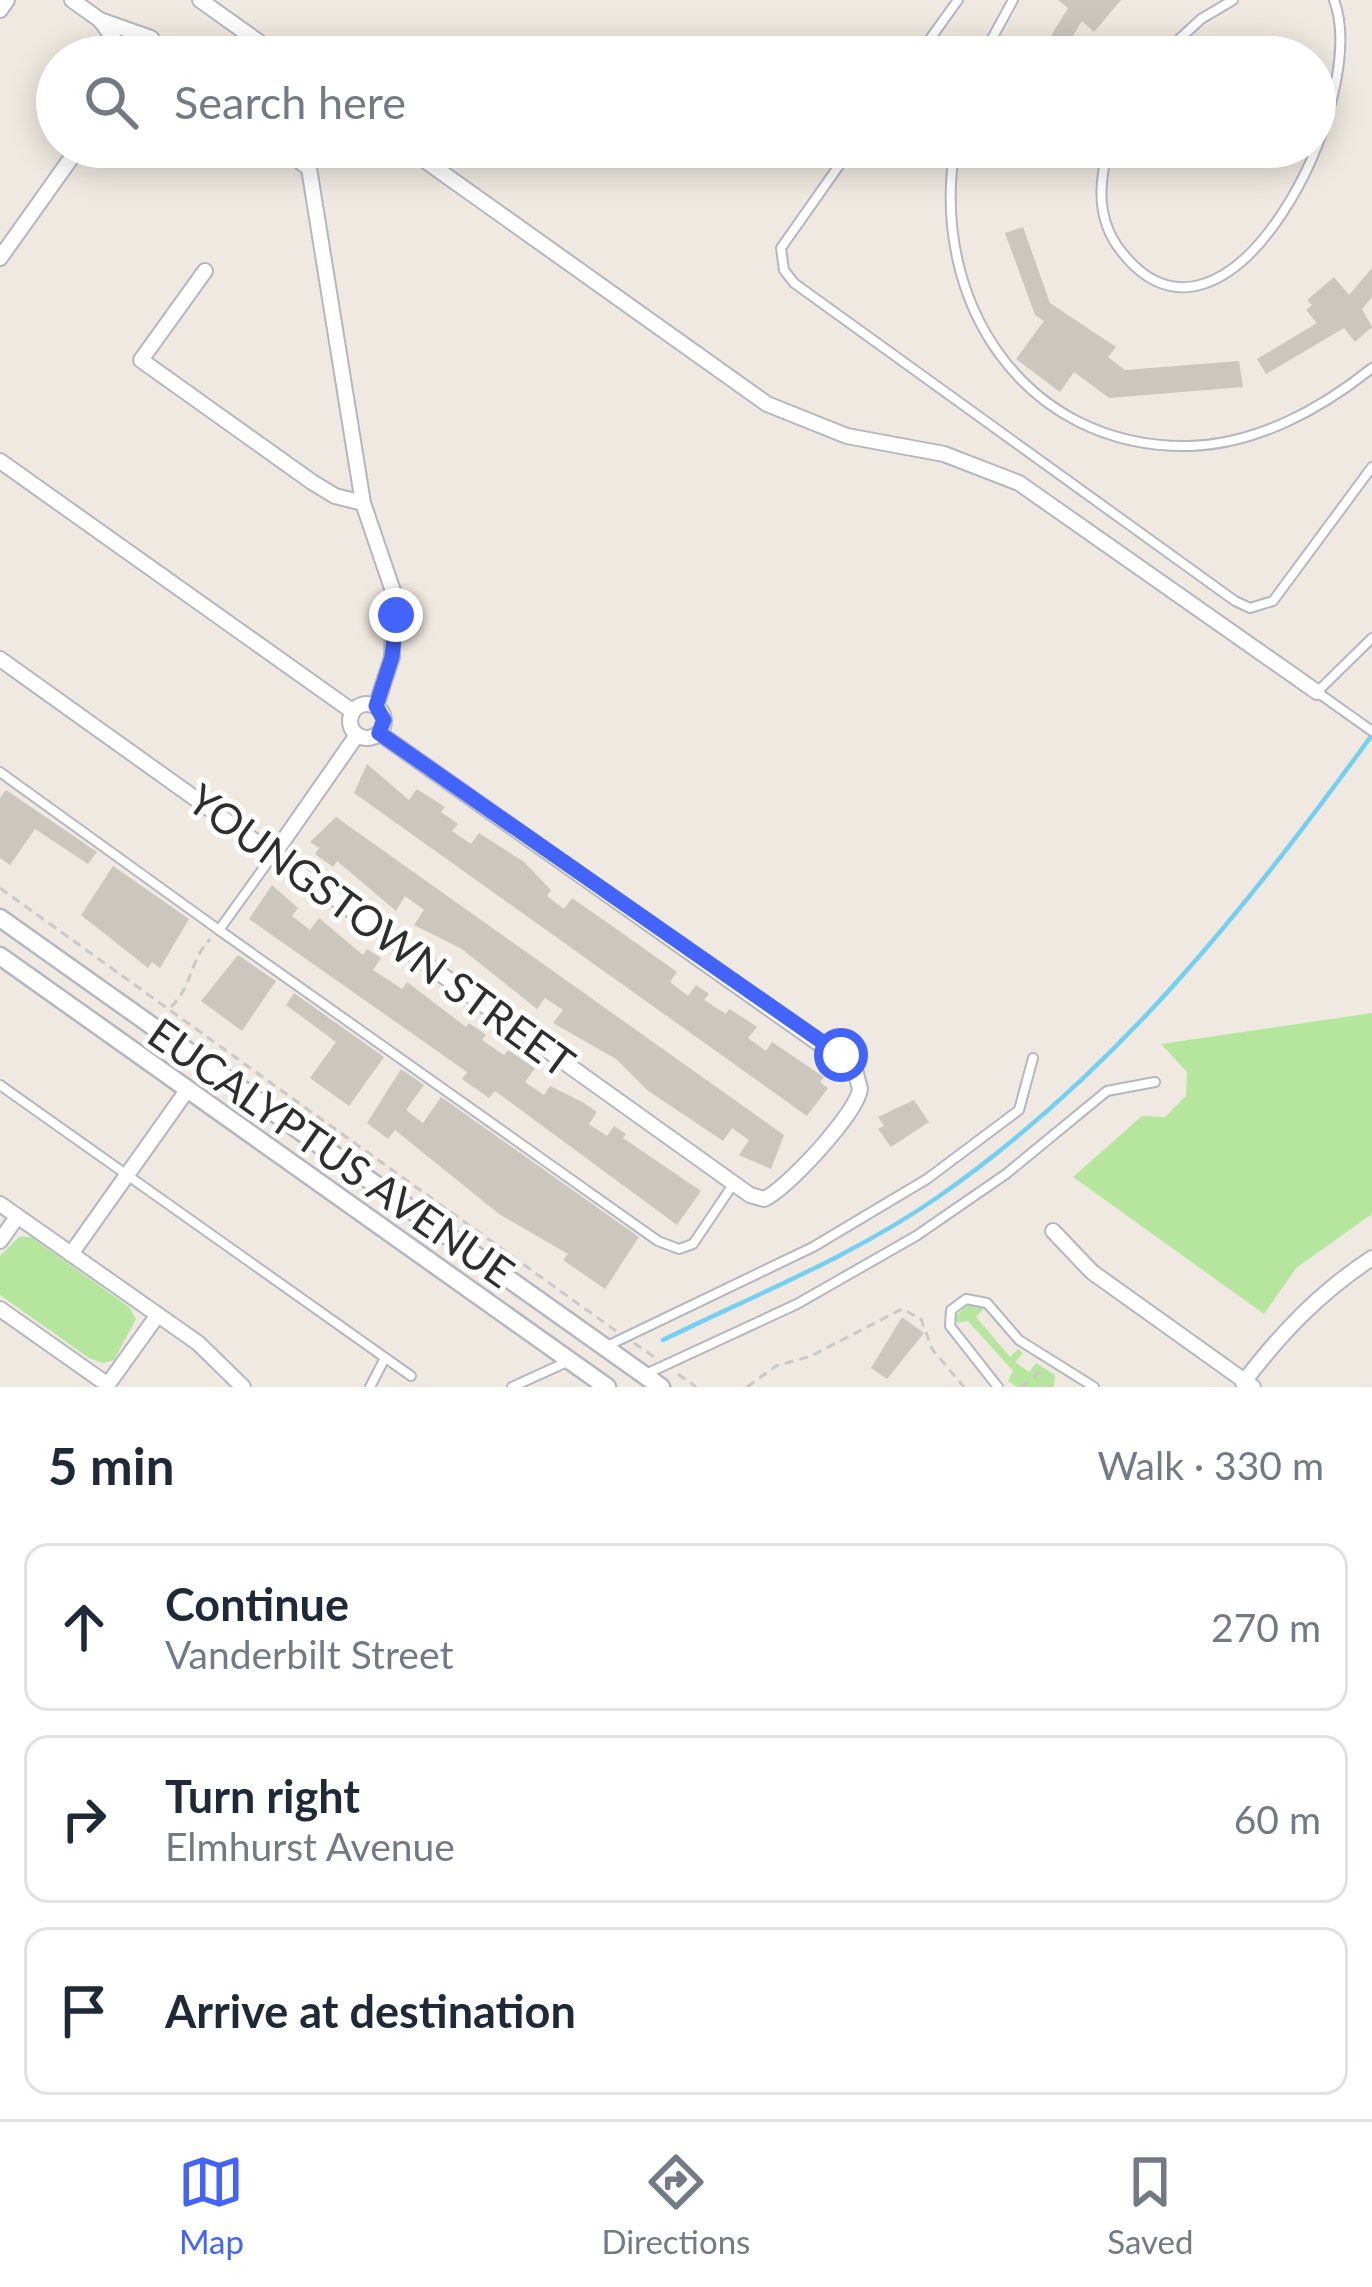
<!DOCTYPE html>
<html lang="en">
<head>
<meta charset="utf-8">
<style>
	:root { --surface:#fff; --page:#f2f2f3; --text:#1f2937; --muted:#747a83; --line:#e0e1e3; --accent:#4264fb }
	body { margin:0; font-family:Lato,sans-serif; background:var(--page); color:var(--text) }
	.stop { position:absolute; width:36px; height:36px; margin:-27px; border:9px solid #4264fb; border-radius:50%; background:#fff }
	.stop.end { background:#4264fb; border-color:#fff; box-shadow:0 3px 12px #0008 }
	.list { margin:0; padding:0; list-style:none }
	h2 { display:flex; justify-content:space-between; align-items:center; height:156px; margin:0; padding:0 48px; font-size:51px }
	h2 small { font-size:39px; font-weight:400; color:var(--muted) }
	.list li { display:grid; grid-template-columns:78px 1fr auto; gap:36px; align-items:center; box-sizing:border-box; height:168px; margin:0 24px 24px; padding:0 24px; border:3px solid var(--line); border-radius:24px }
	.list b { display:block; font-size:45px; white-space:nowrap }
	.list p { margin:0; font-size:39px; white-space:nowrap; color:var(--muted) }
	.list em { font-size:39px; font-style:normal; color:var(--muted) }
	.icon { flex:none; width:66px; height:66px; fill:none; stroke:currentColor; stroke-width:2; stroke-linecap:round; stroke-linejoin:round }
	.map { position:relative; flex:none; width:1372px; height:1387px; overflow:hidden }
	.search { position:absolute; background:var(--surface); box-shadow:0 6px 30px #0003; left:36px; right:36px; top:36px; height:132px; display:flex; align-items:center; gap:30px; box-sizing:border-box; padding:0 42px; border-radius:66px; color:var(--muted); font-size:45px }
	.sheet { height:732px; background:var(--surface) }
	nav { display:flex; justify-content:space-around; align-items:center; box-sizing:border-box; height:168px; border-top:3px solid var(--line); background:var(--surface); font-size:33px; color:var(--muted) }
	nav a { display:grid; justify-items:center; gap:6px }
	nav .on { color:var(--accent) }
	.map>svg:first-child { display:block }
</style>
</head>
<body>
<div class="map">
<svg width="1372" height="1387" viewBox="0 0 1372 1387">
	<rect width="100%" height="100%" fill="#efe9e1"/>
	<g fill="#b6e59e">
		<path d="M1372,1013V1214L1296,1268L1264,1314L1073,1177L1142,1116L1165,1117L1186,1096L1187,1072L1161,1044Z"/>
		<path d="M19,1237H31L129,1307L136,1319L114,1360L103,1363L89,1358L0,1295V1256Z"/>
		<path d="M969,1303L984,1308L976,1317L1010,1357L1018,1349L1023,1353L1015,1362L1029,1372L1036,1363L1055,1375L1054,1387H1017L1008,1381L1013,1371L968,1321L957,1323L956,1316Z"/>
	</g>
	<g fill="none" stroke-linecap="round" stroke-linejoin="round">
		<path stroke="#75cff0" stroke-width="4.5" d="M663,1340C755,1295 853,1256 938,1197C1116,1073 1246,908 1372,735"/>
	</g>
	<g fill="#cbc7bf">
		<path d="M1058,0H1121L1094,32L1082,21L1060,57H1038L1068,8Z"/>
		<path d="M1023,227L1050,303L1116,347L1108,357L1125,370L1239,361L1243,387L1109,398L1074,372L1060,392L1016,359L1044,321L1035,315L1005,233Z"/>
		<path d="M1372,268V297L1362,309L1372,327L1355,342L1344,328L1266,374L1257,359L1317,323L1306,310L1312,305L1307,300L1334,277L1349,295Z"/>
		<path d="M367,764L409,800L417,789L445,807L441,812L458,824L452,831L471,844L479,833L524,862L551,890L547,896L564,909L572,898L615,928L677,972L670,982L688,996L696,985L709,994L704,1000L726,1014L729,1009L744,1018L757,1027L748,1038L766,1051L772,1042L824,1077L820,1082L828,1088L807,1116L354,793Z"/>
		<path d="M6,790L97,852L88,864L35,829L10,865L0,858V798Z"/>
		<path d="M336,817L784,1135L771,1169L739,1155L749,1140L732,1128L723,1141L647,1090L616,1059L553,1023L563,1010L545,998L537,1009L462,949L414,925L424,910L405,896L396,911L337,861L333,867L315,854L319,848L310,842Z"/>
		<path d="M113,866L189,919L160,968L152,962L148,968L81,915Z"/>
		<path d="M272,885L298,908L292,916L310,930L319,918L363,955L367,949L381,958L373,970L402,989L407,982L466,1027L469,1023L486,1035L482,1040L504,1055L508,1050L535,1068L525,1082L544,1095L550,1086L584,1103L597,1112L589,1124L607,1136L614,1126L626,1134L623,1138L701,1191L677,1225L495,1091L489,1098L462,1079L467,1072L249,919Z"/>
		<path d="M238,955L276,981L242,1031L201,1001Z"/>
		<path d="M294,993L384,1057L349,1106L310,1078L336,1042L286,1005Z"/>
		<path d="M401,1069L424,1085L406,1110L423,1123L441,1097L639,1237L605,1289L563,1260L568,1254L499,1214L395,1130L388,1139L367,1123Z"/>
		<path d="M914,1100L929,1122L891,1147L878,1129L884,1126L878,1117Z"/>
		<path d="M902,1317L924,1333L887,1379L871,1368Z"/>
	</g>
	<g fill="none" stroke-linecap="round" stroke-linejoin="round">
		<defs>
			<g id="service">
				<path d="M917,57L958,0"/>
				<path d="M982,57L1013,0"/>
				<path d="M1160,57L1201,19L1233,0"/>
				<path d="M852,147L781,248L784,270L794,283L1235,601L1250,608L1273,601L1372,467"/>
				<path d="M955,147C929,300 1023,449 1190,446C1257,444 1321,409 1372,368"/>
				<path d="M1109,147C1098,183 1097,221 1121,251C1227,388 1372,100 1334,0"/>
				<path d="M1372,638L1317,692L1372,731"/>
				<path d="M0,772L219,930"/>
				<path d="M273,855L219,930L658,1241L679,1249L693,1244L734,1183"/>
				<path d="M0,1085L411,1376"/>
				<path d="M605,1347L813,1247L927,1179L1019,1110L1033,1058"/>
				<path d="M646,1374L797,1304L916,1236L1006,1174L1107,1091L1155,1082"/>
				<path d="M370,1387L385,1358"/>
				<path d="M512,1387L569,1361"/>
				<path d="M998,1387L950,1326L951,1310L966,1299L987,1303L1019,1340L1094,1387"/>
			</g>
			<g id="minor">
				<path d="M72,0L100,20"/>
				<path d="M200,0L280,57"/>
				<path d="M0,10L7,0"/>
				<path d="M126,55L100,20L151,38L163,57"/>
				<path d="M280,147L309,168L363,503L394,594L392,657L376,706"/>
				<path d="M406,147L767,404L847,436L944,454L1019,483L1317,692"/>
				<path d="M0,258L79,147"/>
				<path d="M205,271L141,360L312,482L335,496L363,503"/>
				<path d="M0,461L352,711"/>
				<path d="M0,659L750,1195L764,1199C786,1190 857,1113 860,1089C860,1088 855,1071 855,1069L379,733"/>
				<circle cx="367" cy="721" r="17"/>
				<path d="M274,854L357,735"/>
				<path d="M0,1204L198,1343L243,1387"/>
				<path d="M1053,1231L1092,1272L1253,1387"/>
				<path d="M0,1241L17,1217"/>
				<path d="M71,1254L188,1089"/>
				<path d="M0,1309L108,1385"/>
				<path d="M1243,1383C1281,1333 1319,1293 1372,1258"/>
				<path d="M106,1387L157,1316"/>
			</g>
			<g id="tertiary">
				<path d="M0,918L661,1387"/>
				<path d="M0,956L607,1387"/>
			</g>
		</defs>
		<use href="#service" stroke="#b4b7c1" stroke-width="12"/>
		<use href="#minor" stroke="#b4b7c1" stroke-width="18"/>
		<use href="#tertiary" stroke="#b4b7c1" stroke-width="21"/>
		<g stroke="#c9c9c9" stroke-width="3" stroke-dasharray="9 6" stroke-linecap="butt">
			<path d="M0,888L616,1331"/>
			<path d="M171,1007C192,987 190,960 210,939"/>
			<path d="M634,1343L656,1358"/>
			<path d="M678,1374L696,1387"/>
			<path d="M747,1387L776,1366L811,1356L902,1309L921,1319L932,1349L964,1387"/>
			<path d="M1022,1387L1043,1369"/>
		</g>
		<use href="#service" stroke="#fff" stroke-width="8"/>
		<use href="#minor" stroke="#fff" stroke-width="14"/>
		<use href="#tertiary" stroke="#fff" stroke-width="16"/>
	</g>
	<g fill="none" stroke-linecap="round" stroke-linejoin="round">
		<path stroke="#4264fb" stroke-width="15" d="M396,615L392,657L376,706L384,720L379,733L841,1055"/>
	</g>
	<g text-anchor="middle" stroke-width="10" stroke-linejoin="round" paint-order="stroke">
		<g font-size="42" fill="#2e2e2e" stroke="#fff">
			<text transform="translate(381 931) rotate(36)" y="15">YOUNGSTOWN STREET</text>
			<text transform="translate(331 1153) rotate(35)" y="15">EUCALYPTUS AVENUE</text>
		</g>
	</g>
</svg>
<div class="stop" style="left:841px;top:1055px"></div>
<div class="stop end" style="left:396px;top:615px"></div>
<div class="search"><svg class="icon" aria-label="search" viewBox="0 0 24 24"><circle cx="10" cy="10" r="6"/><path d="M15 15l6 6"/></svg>Search here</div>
</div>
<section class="sheet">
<h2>5 min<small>Walk · 330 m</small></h2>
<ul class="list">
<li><svg class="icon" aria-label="ahead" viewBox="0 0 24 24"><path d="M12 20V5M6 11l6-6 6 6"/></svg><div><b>Continue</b><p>Vanderbilt Street</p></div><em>270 m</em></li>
<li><svg class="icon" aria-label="right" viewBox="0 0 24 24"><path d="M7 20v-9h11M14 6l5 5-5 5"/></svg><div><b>Turn right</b><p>Elmhurst Avenue</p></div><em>60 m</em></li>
<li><svg class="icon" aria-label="arrive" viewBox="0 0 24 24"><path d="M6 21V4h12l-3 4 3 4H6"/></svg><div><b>Arrive at destination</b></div></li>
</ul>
</section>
<nav>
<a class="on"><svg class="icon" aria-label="map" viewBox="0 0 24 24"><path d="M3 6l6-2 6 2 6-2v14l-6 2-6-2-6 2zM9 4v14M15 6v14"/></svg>Map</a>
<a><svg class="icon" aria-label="directions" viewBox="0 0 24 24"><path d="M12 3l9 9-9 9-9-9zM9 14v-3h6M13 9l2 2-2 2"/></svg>Directions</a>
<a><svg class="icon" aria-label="saved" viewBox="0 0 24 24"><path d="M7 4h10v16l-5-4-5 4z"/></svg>Saved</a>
</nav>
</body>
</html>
